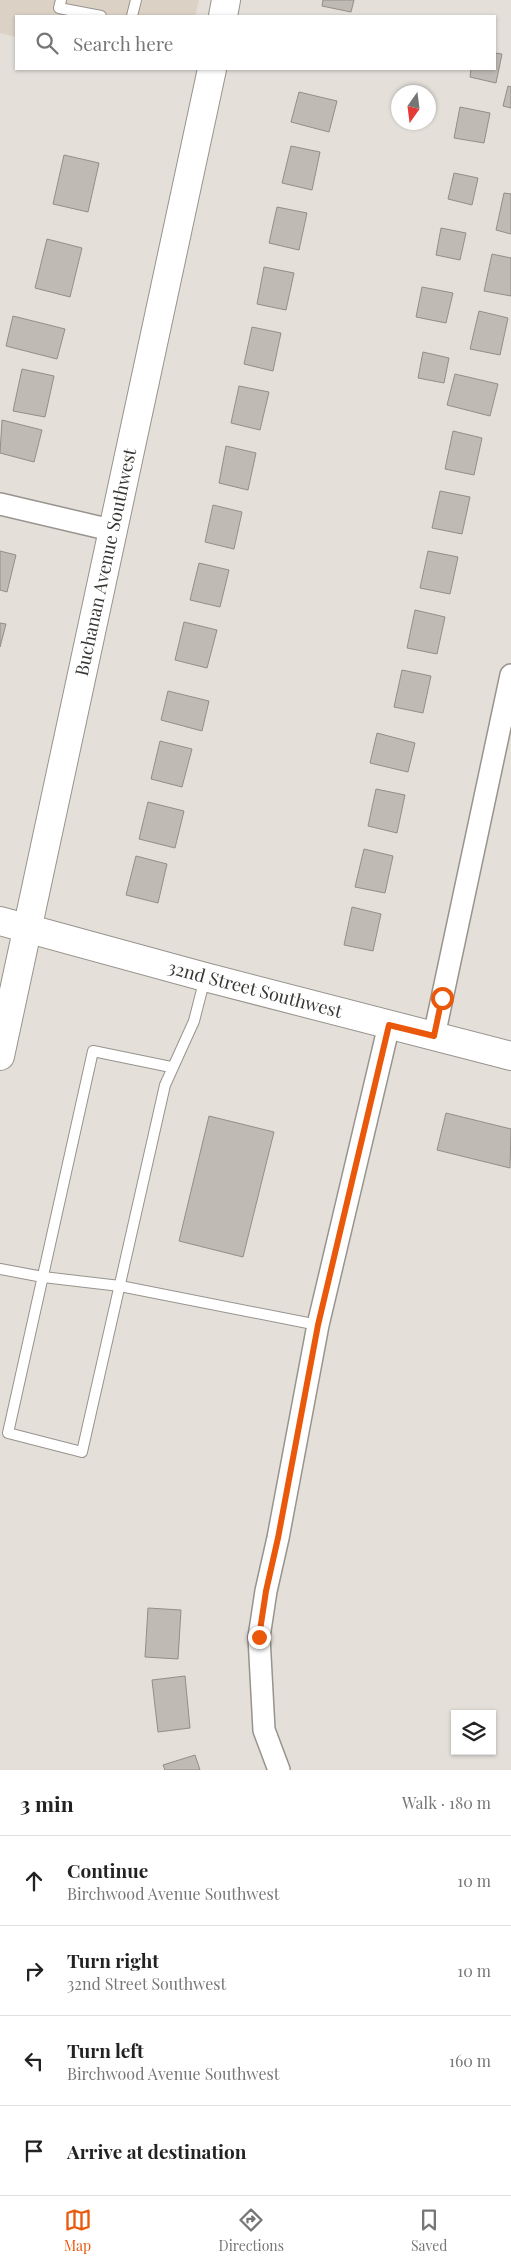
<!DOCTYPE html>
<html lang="en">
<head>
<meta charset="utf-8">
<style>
	:root { --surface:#fff; --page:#f6f6f6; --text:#222; --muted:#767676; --line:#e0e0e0; --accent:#ea580c }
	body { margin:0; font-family:"Playfair Display",serif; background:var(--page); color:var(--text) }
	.controls { position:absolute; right:15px; bottom:15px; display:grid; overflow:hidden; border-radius:0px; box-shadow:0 1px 4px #0004 }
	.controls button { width:45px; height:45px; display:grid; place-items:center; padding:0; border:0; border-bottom:1px solid var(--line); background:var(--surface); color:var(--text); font:25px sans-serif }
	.compass { position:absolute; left:391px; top:85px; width:45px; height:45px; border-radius:50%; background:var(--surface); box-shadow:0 1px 4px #0004; rotate:194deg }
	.stop { position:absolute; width:15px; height:15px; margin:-11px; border:4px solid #ea580c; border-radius:50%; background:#fff }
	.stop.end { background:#ea580c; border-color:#fff; box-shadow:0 1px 5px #0008 }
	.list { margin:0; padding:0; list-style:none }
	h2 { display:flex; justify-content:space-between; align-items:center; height:65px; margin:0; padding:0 20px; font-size:21px }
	h2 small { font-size:16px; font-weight:400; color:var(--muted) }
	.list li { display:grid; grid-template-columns:32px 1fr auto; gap:15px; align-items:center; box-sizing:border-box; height:90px; padding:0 20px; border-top:1px solid var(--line) }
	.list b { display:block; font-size:19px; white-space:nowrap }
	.list p { margin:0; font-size:16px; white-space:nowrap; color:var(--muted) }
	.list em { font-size:16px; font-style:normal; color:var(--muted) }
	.icon { flex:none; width:28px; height:28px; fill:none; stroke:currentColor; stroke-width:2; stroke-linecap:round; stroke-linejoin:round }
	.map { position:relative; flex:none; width:511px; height:1770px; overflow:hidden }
	.search { position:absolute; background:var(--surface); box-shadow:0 1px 4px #0004; left:15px; right:15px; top:15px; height:55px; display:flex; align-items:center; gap:12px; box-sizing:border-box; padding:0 18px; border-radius:0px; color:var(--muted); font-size:19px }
	.sheet { height:425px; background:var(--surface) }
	nav { display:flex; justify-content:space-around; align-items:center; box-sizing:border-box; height:70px; border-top:1px solid var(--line); background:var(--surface); font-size:14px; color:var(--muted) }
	nav a { display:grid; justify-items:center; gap:2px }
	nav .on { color:var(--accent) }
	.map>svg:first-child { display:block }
</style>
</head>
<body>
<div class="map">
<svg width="511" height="1770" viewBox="0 0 511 1770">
	<rect width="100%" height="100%" fill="#e4dfd9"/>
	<path fill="#dcd1c5" d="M0,0H199L195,16H16V37L0,33Z"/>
	<g fill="#bfbab4" stroke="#938e88">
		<path d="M323,0H354L351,12L322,6Z"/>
		<path d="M495,53L502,54L496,83L470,77L471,69H495Z"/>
		<path d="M508,86L511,87V108L503,106Z"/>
		<path d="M299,92L337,101L329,132L291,122Z"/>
		<path d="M460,107L490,113L484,143L454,138Z"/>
		<path d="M291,146L320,152L312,190L282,183Z"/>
		<path d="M64,155L99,163L88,212L53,204Z"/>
		<path d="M454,173L478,178L472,205L448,199Z"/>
		<path d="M504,193L511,194V234L496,230Z"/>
		<path d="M277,207L307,213L299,250L269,243Z"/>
		<path d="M441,228L466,233L460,260L436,255Z"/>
		<path d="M47,239L82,248L70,297L35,288Z"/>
		<path d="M492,254L511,258V296L484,291Z"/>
		<path d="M264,267L294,273L286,310L257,304Z"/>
		<path d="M422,287L453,293L446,323L416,317Z"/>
		<path d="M479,311L508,318L500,355L470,349Z"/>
		<path d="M13,316L65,329L57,359L6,346Z"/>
		<path d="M252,327L281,333L273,371L244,364Z"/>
		<path d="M423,352L449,358L444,383L418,378Z"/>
		<path d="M22,369L54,376L45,417L13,411Z"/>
		<path d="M455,374L498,384L490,416L447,405Z"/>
		<path d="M239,386L269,392L260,430L231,423Z"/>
		<path d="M2,420L42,430L34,462L0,453Z"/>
		<path d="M453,431L482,438L474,475L445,469Z"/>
		<path d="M226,446L256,453L248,490L219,483Z"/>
		<path d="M440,491L470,497L462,534L432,528Z"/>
		<path d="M213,505L242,512L234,549L205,542Z"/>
		<path d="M0,551L16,555L7,592L0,590Z"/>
		<path d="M428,551L458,557L450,594L420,588Z"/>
		<path d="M199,563L229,570L220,607L190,600Z"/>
		<path d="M415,610L445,617L437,654L407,648Z"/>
		<path d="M184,622L217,630L207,668L175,660Z"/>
		<path d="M0,623L6,624L0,647Z"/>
		<path d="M402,670L431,676L423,713L394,707Z"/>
		<path d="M168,691L209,701L202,731L161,720Z"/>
		<path d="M377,733L415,743L408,772L370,763Z"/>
		<path d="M160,741L192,749L182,787L151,779Z"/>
		<path d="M376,789L405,795L397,833L368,826Z"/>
		<path d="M148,802L184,811L175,848L139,839Z"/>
		<path d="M364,849L393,856L385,893L355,887Z"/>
		<path d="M136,856L167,864L158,903L126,895Z"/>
		<path d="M352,907L381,914L373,951L344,945Z"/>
		<path d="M446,1113L511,1129L510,1168L437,1150Z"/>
		<path d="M209,1116L274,1132L243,1257L179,1241Z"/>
		<path d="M148,1608L181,1610L178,1659L145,1657Z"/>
		<path d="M185,1676L190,1728L158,1732L152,1680Z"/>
		<path d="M195,1755L200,1770H165L163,1765Z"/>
	</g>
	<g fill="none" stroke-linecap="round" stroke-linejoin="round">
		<defs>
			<g id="lane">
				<path d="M61,0L59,8L101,16"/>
				<path d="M132,16L136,0"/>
				<path d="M171,1067L93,1051L8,1433L82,1452L165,1085L194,1021L205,978"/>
				<path d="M0,1269L43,1277L120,1286L318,1325"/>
			</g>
			<g id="street">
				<path d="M0,504L111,530"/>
				<path d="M434,1036L511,675"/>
				<path d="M279,1770L264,1730L259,1637L266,1591L278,1538L318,1325L389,1025"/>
			</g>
			<g id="secondary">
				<path d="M223,16L226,0"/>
				<path id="s1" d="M0,921L205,977L511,1056"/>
				<path id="s2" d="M0,1056L212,69"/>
			</g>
		</defs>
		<use href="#lane" stroke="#98938d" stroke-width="12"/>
		<use href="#street" stroke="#98938d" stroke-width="24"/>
		<use href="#secondary" stroke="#98938d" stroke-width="30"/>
		<use href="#lane" stroke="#fff" stroke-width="10"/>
		<use href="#street" stroke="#fff" stroke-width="21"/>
		<use href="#secondary" stroke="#fff" stroke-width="28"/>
	</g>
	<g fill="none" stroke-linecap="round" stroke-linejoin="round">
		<path stroke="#ea580c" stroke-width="6" d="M259,1637L266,1591L278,1538L318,1325L389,1025L434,1036L442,998"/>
	</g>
	<g text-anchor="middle" stroke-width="4" stroke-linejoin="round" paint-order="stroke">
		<g font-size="18" fill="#393734" stroke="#fff">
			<text dy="6" stroke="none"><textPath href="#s2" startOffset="505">Buchanan Avenue Southwest</textPath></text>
			<text dy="6" stroke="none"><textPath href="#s1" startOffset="264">32nd Street Southwest</textPath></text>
		</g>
	</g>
</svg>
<div class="controls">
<button><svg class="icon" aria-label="layers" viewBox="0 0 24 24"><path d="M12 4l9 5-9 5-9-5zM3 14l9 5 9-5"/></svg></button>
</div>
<svg class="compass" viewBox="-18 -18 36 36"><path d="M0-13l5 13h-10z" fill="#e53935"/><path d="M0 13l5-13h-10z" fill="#767676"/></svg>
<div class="stop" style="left:442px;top:998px"></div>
<div class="stop end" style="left:259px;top:1637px"></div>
<div class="search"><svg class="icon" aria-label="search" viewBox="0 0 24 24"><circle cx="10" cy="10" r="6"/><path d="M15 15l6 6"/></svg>Search here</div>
</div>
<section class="sheet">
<h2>3 min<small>Walk · 180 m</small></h2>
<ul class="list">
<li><svg class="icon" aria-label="ahead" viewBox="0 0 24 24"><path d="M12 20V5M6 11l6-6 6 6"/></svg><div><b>Continue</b><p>Birchwood Avenue Southwest</p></div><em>10 m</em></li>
<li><svg class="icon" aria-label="right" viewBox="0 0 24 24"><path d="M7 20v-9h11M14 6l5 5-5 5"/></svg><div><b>Turn right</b><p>32nd Street Southwest</p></div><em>10 m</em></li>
<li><svg class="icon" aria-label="left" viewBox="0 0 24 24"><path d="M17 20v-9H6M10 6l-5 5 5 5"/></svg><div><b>Turn left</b><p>Birchwood Avenue Southwest</p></div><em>160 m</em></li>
<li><svg class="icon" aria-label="arrive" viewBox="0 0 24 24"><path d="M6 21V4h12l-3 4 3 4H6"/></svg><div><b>Arrive at destination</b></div></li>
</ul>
</section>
<nav>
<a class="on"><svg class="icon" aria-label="map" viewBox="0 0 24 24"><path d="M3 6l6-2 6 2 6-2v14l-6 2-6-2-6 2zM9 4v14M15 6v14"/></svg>Map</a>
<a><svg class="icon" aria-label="directions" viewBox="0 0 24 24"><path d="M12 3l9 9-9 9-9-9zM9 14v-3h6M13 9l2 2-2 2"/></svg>Directions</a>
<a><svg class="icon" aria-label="saved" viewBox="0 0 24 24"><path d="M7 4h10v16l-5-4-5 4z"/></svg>Saved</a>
</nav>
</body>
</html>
